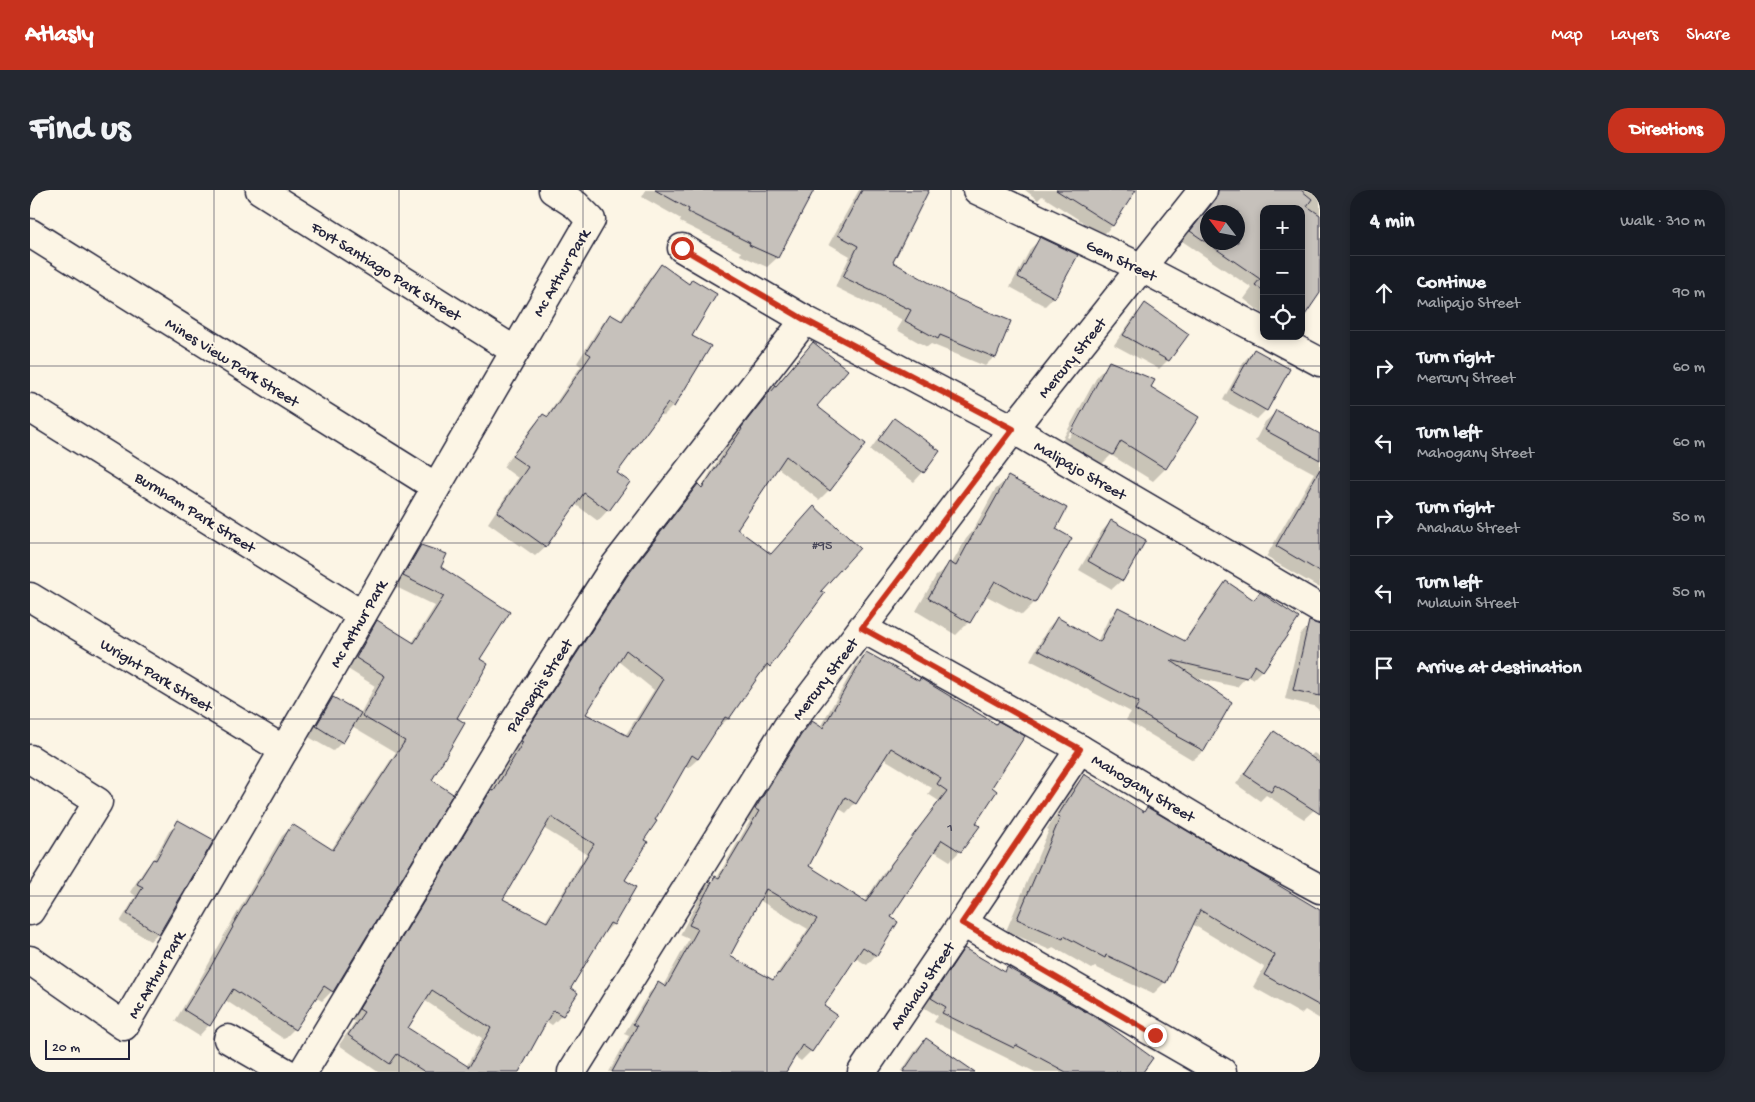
<!DOCTYPE html>
<html lang="en">
<head>
<meta charset="utf-8">
<style>
	:root { --surface:#171b24; --page:#242831; --text:#f1f3f6; --muted:#9ea1a6; --line:#363941; --accent:#c8321e }
	body { margin:0; font-family:"Gochi Hand",sans-serif; background:var(--page); color:var(--text) }
	.controls { position:absolute; right:15px; top:15px; display:grid; overflow:hidden; border-radius:10px; box-shadow:0 2px 8px #0003 }
	.controls button { width:45px; height:45px; display:grid; place-items:center; padding:0; border:0; border-bottom:1px solid var(--line); background:var(--surface); color:var(--text); font:25px sans-serif }
	.compass { position:absolute; left:1170px; top:15px; width:45px; height:45px; border-radius:50%; background:var(--surface); box-shadow:0 2px 8px #0003; rotate:302deg }
	.scale { position:absolute; left:15px; bottom:12px; width:85px; box-sizing:border-box; padding-left:5px; border:2px solid #22223b; border-top:0; font-size:14px; line-height:18px; white-space:nowrap; color:#22223b; -webkit-text-stroke:4px #fcf5e5; paint-order:stroke }
	.stop { position:absolute; width:15px; height:15px; margin:-11px; border:4px solid #c8321e; border-radius:50%; background:#fff }
	.stop.end { background:#c8321e; border-color:#fff; box-shadow:0 1px 5px #0008 }
	.list { margin:0; padding:0; list-style:none }
	h2 { display:flex; justify-content:space-between; align-items:center; height:65px; margin:0; padding:0 20px; font-size:21px }
	h2 small { font-size:16px; font-weight:400; color:var(--muted) }
	.list li { display:grid; grid-template-columns:32px 1fr auto; gap:15px; align-items:center; box-sizing:border-box; height:75px; padding:0 20px; border-top:1px solid var(--line) }
	.list b { display:block; font-size:19px; white-space:nowrap }
	.list p { margin:0; font-size:16px; white-space:nowrap; color:var(--muted) }
	.list em { font-size:16px; font-style:normal; color:var(--muted) }
	.icon { flex:none; width:28px; height:28px; fill:none; stroke:currentColor; stroke-width:2; stroke-linecap:round; stroke-linejoin:round }
	.map { position:relative; flex:none; width:1290px; height:882px; overflow:hidden; border-radius:20px }
	header { display:flex; align-items:center; gap:30px; box-sizing:border-box; height:70px; padding:0 25px; background:var(--accent); color:#fff }
	header strong { font-size:24px }
	nav { display:flex; gap:28px; margin-inline-start:auto; font-size:18px }
	.intro { display:flex; align-items:center; justify-content:space-between; box-sizing:border-box; height:120px; padding:0 30px }
	h1 { margin:0; font-size:35px }
	.button { padding:12px 22px; border-radius:20px; background:var(--accent); color:#fff; font-size:18px; font-weight:700 }
	main { display:flex; gap:30px; padding:0 30px }
	aside { flex:1; background:var(--surface); border-radius:20px; box-shadow:0 2px 8px #0003 }
	.map>svg:first-child { display:block }
</style>
</head>
<body>
<header>
<strong>Atlasly</strong>
<nav><a>Map</a><a>Layers</a><a>Share</a></nav>
</header>
<div class="intro"><h1>Find us</h1><a class="button">Directions</a></div>
<main>
<div class="map">
<svg width="1290" height="882" viewBox="0 0 1290 882">
	<rect width="100%" height="100%" fill="#fcf5e5"/>
	<filter id="ink" filterUnits="userSpaceOnUse"><feTurbulence type="fractalNoise" baseFrequency=".02" numOctaves="2"/><feDisplacementMap in="SourceGraphic" scale="10" xChannelSelector="R" yChannelSelector="G"/><feConvolveMatrix kernelMatrix="1 2 1 2 8 2 1 2 1" color-interpolation-filters="sRGB"/></filter>
	<g filter="url(#ink)">
		<g fill="#0003" fill-rule="evenodd">
			<path d="M616,0H782L747,68L737,77L710,65L711,62L650,32L651,29L612,7Z"/>
			<path d="M829,0H898L861,72L964,167L955,176L901,154L897,157L867,140L873,130L805,97L820,66L799,54Z"/>
			<path d="M995,0H1105L1082,36L1073,45L1012,6L1008,10Z"/>
			<path d="M1197,0H1290V103L1289,102L1271,127V19H1234L1233,124L1214,109L1222,98L1152,51L1176,21ZM1178,22H1208V52H1178Z"/>
			<path d="M1011,49L1024,107L1015,116L980,97L1001,58Z"/>
			<path d="M631,76L661,146L643,216L633,226L629,224L585,283L598,292L578,320L568,331L545,314L516,356L505,366L458,333L488,288L473,277L503,236L513,225L516,227L551,176L547,173L570,136L580,125L590,131L621,86Z"/>
			<path d="M1116,115L1138,170L1129,179L1084,155L1106,124Z"/>
			<path d="M1225,160L1236,220L1227,229L1193,210L1215,170Z"/>
			<path d="M774,163L785,216L799,300L789,310L747,277L705,339L790,401L739,476L729,486L728,485L698,529L687,538L668,569L658,578L654,576L613,650L593,691L605,698L583,734L573,744L540,799L546,803L532,825L522,835L516,831L487,882H348L309,855L325,832L320,829L452,611L460,603L484,562L482,561L485,556L587,397L658,305L668,296L671,298L702,248L730,212ZM588,471L624,500L595,546L555,524ZM513,638L556,664L515,732L471,709ZM394,810L452,848L436,877L376,839Z"/>
			<path d="M1080,173L1167,227L1135,279L1123,291L1081,265L1070,276L1030,254L1068,185ZM1071,185H1073L1039,248L1037,247Z"/>
			<path d="M1246,222L1290,245V398L1236,367L1284,283L1225,251L1235,232Z"/>
			<path d="M864,230L893,282L884,292L840,260L855,239Z"/>
			<path d="M978,288L1025,340L1004,413L992,425L955,405L939,432L926,445L886,421L906,386L919,374L921,375L936,349L942,342L965,300Z"/>
			<path d="M1081,332L1092,390L1082,399L1049,380L1072,341Z"/>
			<path d="M391,356L409,378L448,470L400,590L302,801L292,811L285,807L264,839L254,849L195,810L179,835L169,846L145,831L170,789L194,747H193L252,646L263,636L301,660L366,562L322,536L312,552L303,561L277,546L294,517L303,508L330,524L345,496L316,478L337,442L347,432L382,453L405,416L364,396L381,366Z"/>
			<path d="M1196,393L1223,411L1230,403L1232,480L1223,489L1217,486L1207,497L1162,487L1200,513L1173,561L1163,570L1096,530L1101,522L1000,470L1018,438L1027,428L1067,452L1079,428L1088,418L1153,452L1187,402Z"/>
			<path d="M1279,436L1290,438V521L1284,516L1255,509L1270,445Z"/>
			<path d="M836,463L960,597L930,661L920,671L904,661L859,728L846,765L837,775L824,767L792,816L806,826L781,861L771,871L764,866L754,882H579L599,846L594,844L619,803L628,794L633,796L659,749L650,745L675,697L685,688H687L720,631L716,629L761,556L772,542L782,532L790,537L827,473ZM853,568L902,598L898,604L909,611L852,685L834,712L777,677L808,618L816,623L825,613ZM729,710L778,739L742,791L698,767Z"/>
			<path d="M1244,543L1279,567L1284,563L1290,567V610L1284,620L1274,629L1236,605L1230,611L1206,594L1235,552Z"/>
			<path d="M1054,586L1113,623L1290,721V829L1275,820L1271,824L1223,797L1234,777L1162,734L1135,792L1123,804L1065,777L1062,779L1023,757L1020,760L976,741L1019,640L1017,639L1043,597Z"/>
			<path d="M148,632L128,743L120,751L90,732L106,706L100,702L115,679L123,670L140,640Z"/>
			<path d="M935,760L974,783L977,779L1111,882H1005L904,832L908,826L893,817L926,769Z"/>
			<path d="M896,849L943,882H871L887,858Z"/>
		</g>
		<g fill="#c6c1bb" stroke="#22223b" fill-rule="evenodd">
			<path d="M625,0H784L748,68L719,55L720,53L658,22L659,19Z"/>
			<path d="M832,0H899L863,72L928,109L981,131L966,168L910,145L908,149L875,131L881,120L813,87L828,56L808,45Z"/>
			<path d="M1026,0H1106L1083,36Z"/>
			<path d="M1188,0H1271L1282,9L1277,16L1290,25V103L1273,128L1271,127V19H1234V101L1225,95L1230,89L1160,41L1185,10ZM1178,22H1208V52H1178Z"/>
			<path d="M1010,47L1048,65L1025,108L988,87Z"/>
			<path d="M631,74L659,94L662,89L687,104L662,146L681,156L644,217L638,213L587,283L600,292L579,321L554,303L516,357L467,322L498,277L482,266L513,224L518,227L561,165L556,162L580,124L592,131Z"/>
			<path d="M1115,113L1159,144L1139,171L1093,145Z"/>
			<path d="M783,152L818,180L787,216L836,254L800,301L756,266L707,339L741,364L784,316L830,358L791,401L795,403L740,477L737,474L699,529L695,527L668,569L662,565L625,630L627,631L614,650L618,652L595,690L606,697L584,735L580,733L541,798L548,803L533,826L523,820L489,882H395L367,864L360,874L318,845L334,822L329,819L461,600L464,601L493,552L491,551L494,545L597,386L668,294L672,298L712,239L711,238L740,201L741,202ZM596,460L633,489L598,546L556,524ZM521,627L564,654L517,732L473,709ZM402,800L461,838L439,877L378,838Z"/>
			<path d="M1224,159L1260,179L1237,221L1201,200Z"/>
			<path d="M1079,171L1125,190L1121,197L1169,227L1136,279L1091,251L1083,265L1041,242Z"/>
			<path d="M1246,220L1290,244V270L1235,240Z"/>
			<path d="M864,228L910,261L894,283L848,250Z"/>
			<path d="M1290,279V382L1246,356Z"/>
			<path d="M978,286L1037,318L1026,339L1042,348L1005,413L965,391L940,433L898,408L919,372L926,376L948,335L950,336Z"/>
			<path d="M1081,330L1116,350L1093,391L1058,371Z"/>
			<path d="M391,355L417,364L411,377L480,422L450,469L458,474L427,528L435,533L402,590L423,604L303,802L294,796L265,840L203,799L180,836L154,820L180,778L203,737L202,736L262,634L303,660L375,551L332,526L355,486L326,468L347,430L384,453L414,406L373,386Z"/>
			<path d="M1196,391L1224,410L1230,402L1269,428L1233,481L1225,475L1217,488L1140,470L1202,512L1174,561L1146,546L1147,545L1105,520L1109,512L1008,460L1027,427L1070,452L1088,417L1155,451Z"/>
			<path d="M1279,431L1290,435V506L1263,500Z"/>
			<path d="M836,462L889,491L890,488L966,534L968,531L995,546L962,597L967,601L946,633L950,636L931,662L912,650L861,727L868,732L847,766L833,757L794,816L807,825L782,862L772,855L756,882H582L607,836L603,834L628,792L636,797L668,739L659,735L685,686L689,688L729,621L725,619L771,545L782,531L793,538ZM861,558L911,588L907,594L917,601L862,673L836,712L779,676L815,607L826,614ZM736,699L787,729L749,784L748,783L743,790L700,766Z"/>
			<path d="M303,507L331,523L313,553L286,536Z"/>
			<path d="M1244,541L1290,573V624L1245,595L1241,602L1214,584Z"/>
			<path d="M1054,584L1114,622L1117,617L1290,720V816L1234,785L1245,765L1170,720L1136,793L1076,765L1075,768L1034,746L1033,749L987,729L1030,628L1027,627Z"/>
			<path d="M148,630L184,650L129,744L97,724L113,697L107,694L123,669L126,670Z"/>
			<path d="M934,758L975,782L977,777L989,784L1072,831L1123,868L1113,882H1036L986,855L984,858L912,823L916,817L901,808Z"/>
			<path d="M896,848L945,882H873Z"/>
		</g>
		<g fill="none" stroke-linecap="round" stroke-linejoin="round">
			<defs>
				<g id="minor">
					<path d="M230,0L485,161"/>
					<path d="M947,0L1112,78L1234,142"/>
					<path d="M0,43L406,297"/>
					<path d="M652,58L775,130L983,239L1290,419"/>
					<path d="M1241,146L1290,172"/>
					<path d="M0,218L332,425"/>
					<path d="M0,407L254,560"/>
					<path d="M832,438L1050,559L1229,666L1290,699"/>
					<path d="M0,569L68,612L0,721"/>
					<path d="M933,733L1192,882"/>
					<path d="M0,770L94,836L561,30L546,15L523,0"/>
					<path d="M198,849L255,882"/>
					<path d="M273,882L481,537L584,377L775,130"/>
					<path d="M542,882L758,536L983,239L1173,0"/>
					<path d="M832,882L1050,559"/>
				</g>
			</defs>
			<use href="#minor" stroke="#22223b" stroke-width="31"/>
			<use href="#minor" stroke="#fcf5e5" stroke-width="28"/>
		</g>
	</g>
	<g fill="none" stroke-linecap="round" stroke-linejoin="round" filter="url(#ink)">
		<path stroke="#c8321e" stroke-width="6" d="M652,58L775,130L983,239L832,438L1050,559L932,733L1125,845"/>
	</g>
	<path fill="none" stroke="#22223b" stroke-width="1" stroke-opacity="0.55" d="M184,0V882M369,0V882M553,0V882M737,0V882M921,0V882M1106,0V882M0,176H1290M0,353H1290M0,529H1290M0,706H1290"/>
	<g text-anchor="middle" stroke-width="4.5" stroke-linejoin="round" paint-order="stroke">
		<g font-size="14" fill="#4b4a5b">
			<text x="792" y="359">#95</text>
			<text x="920" y="641">1</text>
		</g>
		<g font-size="16" fill="#22223b" stroke="#fcf5e5">
			<text transform="translate(1092 69) rotate(26)" y="6">Gem Street</text>
			<text transform="translate(357 80) rotate(32)" y="6">Fort Santiago Park Street</text>
			<text transform="translate(530 82) rotate(-60)" y="6">Mc Arthur Park</text>
			<text transform="translate(1041 167) rotate(-51)" y="6">Mercury Street</text>
			<text transform="translate(203 171) rotate(32)" y="6">Mines View Park Street</text>
			<text transform="translate(1051 279) rotate(30)" y="6">Malipajo Street</text>
			<text transform="translate(166 321) rotate(32)" y="6">Burnham Park Street</text>
			<text transform="translate(327 433) rotate(-60)" y="6">Mc Arthur Park</text>
			<text transform="translate(127 484) rotate(31)" y="6">Wright Park Street</text>
			<text transform="translate(794 488) rotate(-53)" y="6">Mercury Street</text>
			<text transform="translate(508 495) rotate(-57)" y="6">Palosapis Street</text>
			<text transform="translate(1114 597) rotate(31)" y="6">Mahogany Street</text>
			<text transform="translate(125 784) rotate(-60)" y="6">Mc Arthur Park</text>
			<text transform="translate(891 795) rotate(-56)" y="6">Anahaw Street</text>
		</g>
	</g>
</svg>
<div class="controls">
<button>+</button>
<button>−</button>
<button><svg class="icon" aria-label="locate" viewBox="0 0 24 24"><circle cx="12" cy="12" r="6"/><path d="M12 2v4M12 18v4M2 12h4M18 12h4"/></svg></button>
</div>
<svg class="compass" viewBox="-18 -18 36 36"><path d="M0-13l5 13h-10z" fill="#e53935"/><path d="M0 13l5-13h-10z" fill="#9ea1a6"/></svg>
<div class="scale">20 m</div>
<div class="stop" style="left:652px;top:58px"></div>
<div class="stop end" style="left:1125px;top:845px"></div>
</div>
<aside>
<h2>4 min<small>Walk · 310 m</small></h2>
<ul class="list">
<li><svg class="icon" aria-label="ahead" viewBox="0 0 24 24"><path d="M12 20V5M6 11l6-6 6 6"/></svg><div><b>Continue</b><p>Malipajo Street</p></div><em>90 m</em></li>
<li><svg class="icon" aria-label="right" viewBox="0 0 24 24"><path d="M7 20v-9h11M14 6l5 5-5 5"/></svg><div><b>Turn right</b><p>Mercury Street</p></div><em>60 m</em></li>
<li><svg class="icon" aria-label="left" viewBox="0 0 24 24"><path d="M17 20v-9H6M10 6l-5 5 5 5"/></svg><div><b>Turn left</b><p>Mahogany Street</p></div><em>60 m</em></li>
<li><svg class="icon" aria-label="right" viewBox="0 0 24 24"><path d="M7 20v-9h11M14 6l5 5-5 5"/></svg><div><b>Turn right</b><p>Anahaw Street</p></div><em>50 m</em></li>
<li><svg class="icon" aria-label="left" viewBox="0 0 24 24"><path d="M17 20v-9H6M10 6l-5 5 5 5"/></svg><div><b>Turn left</b><p>Mulawin Street</p></div><em>50 m</em></li>
<li><svg class="icon" aria-label="arrive" viewBox="0 0 24 24"><path d="M6 21V4h12l-3 4 3 4H6"/></svg><div><b>Arrive at destination</b></div></li>
</ul>
</aside>
</main>
</body>
</html>
